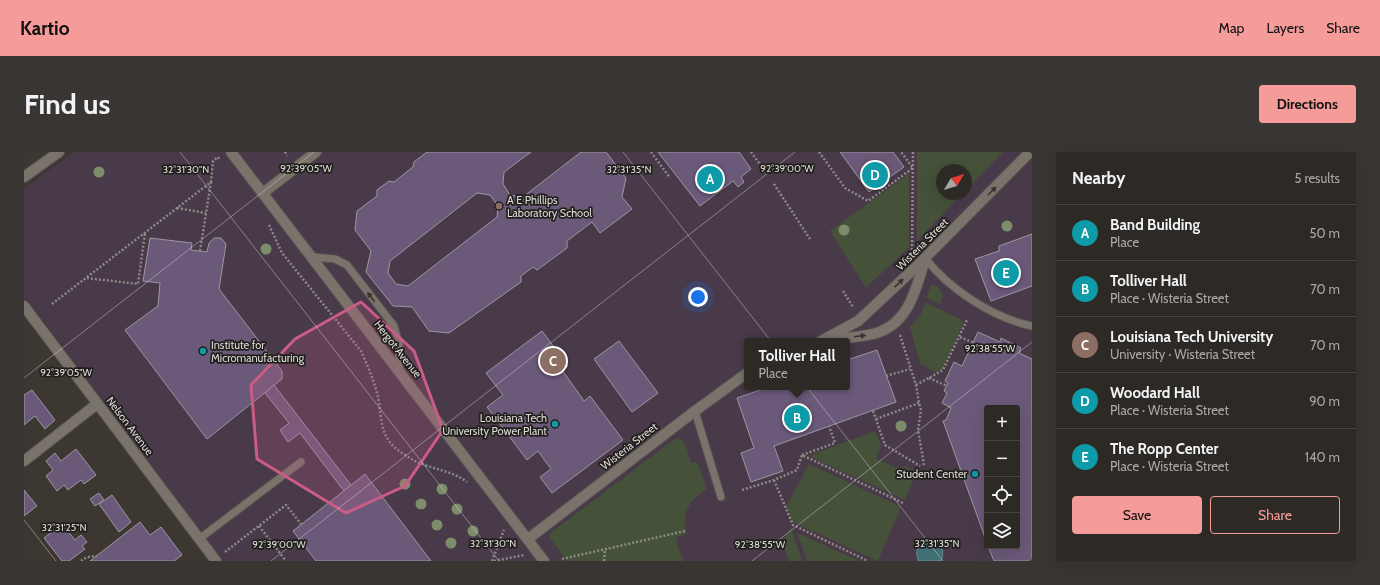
<!DOCTYPE html>
<html lang="en">
<head>
<meta charset="utf-8">
<style>
	:root { --surface:#2d2925; --page:#393532; --text:#f1f3f6; --muted:#a7a6a7; --line:#484542; --accent:#f59b99 }
	body { margin:0; font-family:Cabin,sans-serif; background:var(--page); color:var(--text) }
	.controls { position:absolute; right:12px; bottom:12px; display:grid; overflow:hidden; border-radius:4px; box-shadow:0 4px 16px #0002 }
	.controls button { width:36px; height:36px; display:grid; place-items:center; padding:0; border:0; border-bottom:1px solid var(--line); background:var(--surface); color:var(--text); font:20px sans-serif }
	.compass { position:absolute; left:912px; top:12px; width:36px; height:36px; border-radius:50%; background:var(--surface); box-shadow:0 4px 16px #0002; rotate:52deg }
	.you { position:absolute; left:674px; top:145px; width:14px; height:14px; margin:-10px; border:3px solid #fff; border-radius:50%; background:#1a73e8; box-shadow:0 0 0 6px #1a73e833 }
	.badge { display:grid; place-items:center; width:26px; height:26px; border-radius:50%; background:var(--accent); color:#fff; font-size:13px; font-weight:700 }
	.pin { position:absolute; translate:-50% -50%; border:2px solid #fff; box-shadow:0 1px 4px #0006 }
	.popup { position:absolute; left:720px; top:186px; width:106px; height:52px; box-sizing:border-box; display:grid; place-content:center; border-radius:4px; background:var(--surface); filter:drop-shadow(0 1px 3px #0005); font-size:13px; white-space:nowrap; color:var(--muted) }
	.popup b { font-size:15px; color:var(--text) }
	.popup::after { content:''; position:absolute; left:50%; top:100%; margin-left:-8px; border:8px solid transparent; border-top-color:var(--surface) }
	.list { margin:0; padding:0; list-style:none }
	h2 { display:flex; justify-content:space-between; align-items:center; height:52px; margin:0; padding:0 16px; font-size:17px }
	h2 small { font-size:13px; font-weight:400; color:var(--muted) }
	.list li { display:grid; grid-template-columns:26px 1fr auto; gap:12px; align-items:center; box-sizing:border-box; height:56px; padding:0 16px; border-top:1px solid var(--line) }
	.list b { display:block; font-size:15px; white-space:nowrap }
	.list p { margin:0; font-size:13px; white-space:nowrap; color:var(--muted) }
	.list em { font-size:13px; font-style:normal; color:var(--muted) }
	.actions { display:flex; gap:8px; padding:12px 16px }
	.actions a { flex:1; padding:9px 0; border:1px solid var(--accent); border-radius:4px; text-align:center; font-size:14px; color:var(--accent) }
	.actions .main { background:var(--accent); color:#111 }
	.icon { flex:none; width:22px; height:22px; fill:none; stroke:currentColor; stroke-width:2; stroke-linecap:round; stroke-linejoin:round }
	.map { position:relative; flex:none; width:1008px; height:409px; overflow:hidden; border-radius:4px }
	header { display:flex; align-items:center; gap:24px; box-sizing:border-box; height:56px; padding:0 20px; background:var(--accent); color:#111 }
	header strong { font-size:19px }
	nav { display:flex; gap:22px; margin-inline-start:auto; font-size:14px }
	.intro { display:flex; align-items:center; justify-content:space-between; box-sizing:border-box; height:96px; padding:0 24px }
	h1 { margin:0; font-size:28px }
	.button { padding:10px 18px; border-radius:4px; background:var(--accent); color:#111; font-size:14px; font-weight:700 }
	main { display:flex; gap:24px; padding:0 24px }
	aside { flex:1; background:var(--surface); border-radius:4px; box-shadow:0 4px 16px #0002 }
	.map>svg:first-child { display:block }
</style>
</head>
<body>
<header>
<strong>Kartio</strong>
<nav><a>Map</a><a>Layers</a><a>Share</a></nav>
</header>
<div class="intro"><h1>Find us</h1><a class="button">Directions</a></div>
<main>
<div class="map">
<svg width="1008" height="409" viewBox="0 0 1008 409">
	<rect width="100%" height="100%" fill="#3c3731"/>
	<path fill="#483a49" fill-rule="evenodd" d="M49,0H1008V409H199L9,155L0,162V37ZM918,18H942V42H918ZM723,189H823V235H723ZM963,256H993V394H963Z"/>
	<g fill="#455239">
		<path d="M893,0H979L942,38V18H918V42H938L893,89Z"/>
		<path d="M885,22V95L842,136L806,79Z"/>
		<path d="M907,132L914,135L919,143L916,152L903,146Z"/>
		<path d="M901,150L940,169L919,217L910,220L896,211L886,175L897,162Z"/>
		<path d="M851,279L857,293L852,307L876,317L882,314L893,320L881,348L789,306L787,303Z"/>
		<path d="M652,286L657,287L662,294L667,311L673,310L683,337C666,347 656,362 663,382L653,385L652,389L659,409H543L525,385L528,380Z"/>
		<path d="M785,312L877,355L854,409L769,370L762,355Z"/>
		<path d="M767,376L778,409H765L758,390Z"/>
		<path d="M773,381L836,409H783Z"/>
	</g>
	<path fill="#3f7075" stroke="#6e9092" d="M909,388C918,392 921,400 917,409H895C889,398 896,388 909,388Z"/>
	<g fill="#6a5979" stroke="#9b98a0" fill-rule="evenodd">
		<path d="M403,0H507L480,20L479,32L486,43L499,45L557,0H582L602,26L598,45L608,57L576,81L568,70L543,89V96L513,118L509,115L497,124V130L425,181L405,179L388,155L369,154L342,120L347,99L331,78L333,59L353,44V38L365,29L370,30L389,15L390,10ZM453,41L466,43L474,54L473,65L384,134L372,132L364,121L366,109Z"/>
		<path d="M634,0H715L727,17L717,25L720,30L714,35L709,29L676,54Z"/>
		<path d="M816,0H869L880,15L845,40Z"/>
		<path d="M1008,82V134L967,149L951,107L975,99V94Z"/>
		<path d="M126,86L168,91L167,98L183,100L185,91L190,86H197L202,92L195,137L258,219V227L183,287L101,178L134,154L136,131L119,129Z"/>
		<path d="M518,179L544,214L538,218L560,249L566,244L599,288L528,341L516,325L527,317L514,299L503,308L463,255L479,243L462,221Z"/>
		<path d="M954,180L976,190L977,186L997,196L995,201L1008,207V409H970L964,394H993V256H963V391L919,269L922,268L927,256L918,251L923,241L920,239L924,231L921,229L930,210L938,214Z"/>
		<path d="M595,189L634,241L608,260L570,207Z"/>
		<path d="M853,198L872,250L750,294L759,319L727,330L717,301L730,296L713,246L745,235H823V208Z"/>
		<path d="M250,233L327,333L320,339L276,281L264,290L256,278L265,271L241,241Z"/>
		<path d="M8,238L31,268L21,277L11,264L0,273V243Z"/>
		<path d="M52,297L72,323L60,332L57,328L44,338L40,333L33,339L22,324L29,318L22,309L31,301L37,309Z"/>
		<path d="M341,322L407,409H292L269,379Z"/>
		<path d="M0,338L13,354L0,364Z"/>
		<path d="M75,341L80,348L71,354L66,347Z"/>
		<path d="M88,343L107,370L95,380L75,352Z"/>
		<path d="M116,370L126,383L137,375L158,403L150,409H66Z"/>
		<path d="M38,372L51,388L57,383L63,390L58,394L61,397L45,409H38L20,386Z"/>
	</g>
	<g fill="none" stroke-linecap="round" stroke-linejoin="round">
		<defs>
			<g id="lane">
				<path d="M289,105L311,107L323,113L370,174L375,192V218"/>
				<path d="M901,106C925,137 969,166 1008,174"/>
				<path d="M671,259L697,345"/>
				<path d="M175,387L277,310"/>
			</g>
			<g id="street">
				<path d="M207,0L520,409"/>
				<path d="M239,41L292,0"/>
				<path d="M0,154L192,409"/>
				<path d="M806,188C820,186 835,185 849,182C885,173 892,137 901,107"/>
				<path d="M797,189L834,169L847,157L894,113L1006,0"/>
				<path d="M0,309L73,252"/>
				<path d="M504,387L671,259L723,221"/>
			</g>
			<path id="secondary" d="M0,25L35,0"/>
		</defs>
		<use href="#lane" stroke="#57534e" stroke-width="9"/>
		<use href="#street" stroke="#57534e" stroke-width="12"/>
		<use href="#secondary" stroke="#57534e" stroke-width="12"/>
		<g stroke="#8d8984" stroke-width="2.5" stroke-dasharray="2 2" stroke-linecap="butt">
			<path d="M261,0L263,4"/>
			<path d="M627,0L646,26"/>
			<path d="M727,0L743,22"/>
			<path d="M795,0L821,36L844,49L889,16L877,0"/>
			<path d="M750,32L786,87"/>
			<path d="M153,56L182,61"/>
			<path d="M245,73L258,101L337,199C344,214 350,229 354,245C357,259 356,277 365,289C370,297 381,303 389,308C406,317 427,318 443,330"/>
			<path d="M888,98L889,0"/>
			<path d="M176,99L187,30"/>
			<path d="M63,126L114,132L121,81"/>
			<path d="M819,139L829,155"/>
			<path d="M28,152L187,30L189,9L194,5L196,8"/>
			<path d="M876,183L892,233L895,251L897,258L894,278L900,313"/>
			<path d="M936,185L950,191"/>
			<path d="M862,224L886,217"/>
			<path d="M905,226L923,234"/>
			<path d="M892,233L919,218L943,168"/>
			<path d="M849,259L861,293L896,314"/>
			<path d="M852,267L895,251"/>
			<path d="M778,303L811,291L805,274"/>
			<path d="M750,328L769,373L844,409"/>
			<path d="M718,338L750,328L773,318L778,303L879,351"/>
			<path d="M235,374L262,409"/>
			<path d="M201,400L262,353L277,372"/>
			<path d="M538,407L661,379"/>
			<path d="M57,409L63,405L73,404"/>
			<path d="M468,409L480,378"/>
			<path d="M470,409L500,403"/>
			<path d="M580,409L581,397"/>
		</g>
		<use href="#lane" stroke="#79736c" stroke-width="7"/>
		<use href="#street" stroke="#79736c" stroke-width="10"/>
		<use href="#secondary" stroke="#79736c" stroke-width="10"/>
	</g>
	<g fill="#7d8c6a">
		<circle cx="75" cy="20" r="5.5"/>
		<circle cx="983" cy="74" r="5.5"/>
		<circle cx="820" cy="78" r="5.5"/>
		<circle cx="242" cy="97" r="5.5"/>
		<circle cx="877" cy="274" r="5.5"/>
		<circle cx="381" cy="332" r="5.5"/>
		<circle cx="418" cy="337" r="5.5"/>
		<circle cx="397" cy="352" r="5.5"/>
		<circle cx="433" cy="357" r="5.5"/>
		<circle cx="413" cy="373" r="5.5"/>
		<circle cx="449" cy="379" r="5.5"/>
		<circle cx="427" cy="391" r="5.5"/>
	</g>
	<defs><path id="oneway-solid" d="M-6-.8H1V-3.2L6.5 0L1 3.2V.8H-6Z"/></defs>
	<g fill="#373430">
		<use href="#oneway-solid" transform="translate(968 39) rotate(-45)"/>
		<use href="#oneway-solid" transform="translate(875 131) rotate(-43)"/>
		<use href="#oneway-solid" transform="translate(347 145) rotate(-127)"/>
		<use href="#oneway-solid" transform="translate(836 184) rotate(-7)"/>
	</g>
	<path fill="#cb5c86" fill-opacity="0.2" stroke="#cb5c86" stroke-width="3" stroke-linejoin="round" d="M337,150L390,199L419,278L381,334L322,361L233,307L227,233L271,187Z"/>
	<path fill="none" stroke="#dddad7" stroke-width="1" stroke-opacity="0.45" d="M156,0L475,409M599,0L919,409M0,226L290,0M0,368L32,409M247,409L771,0M728,409L1008,190"/>
	<circle fill="#8d6e63" stroke="#211f1c" stroke-width="1.5" cx="475" cy="54" r="4"/>
	<g fill="#0f9aa8" stroke="#211f1c" stroke-width="1.5">
		<circle cx="179" cy="199" r="4"/>
		<circle cx="531" cy="272" r="4"/>
		<circle cx="951" cy="322" r="4"/>
	</g>
	<g text-anchor="middle" stroke-width="3.5" stroke-linejoin="round" paint-order="stroke">
		<g font-size="11" fill="#dddad7" stroke="#211f1c" text-anchor="start">
			<text x="483" y="52">A E Phillips<tspan x="483" dy="13">Laboratory School</tspan></text>
			<text x="187" y="197">Institute for<tspan x="187" dy="13">Micromanufacturing</tspan></text>
			<text x="523" y="270" text-anchor="end">Louisiana Tech<tspan x="523" dy="13">University Power Plant</tspan></text>
			<text x="943" y="326" text-anchor="end">Student Center</text>
		</g>
		<g font-size="11" fill="#dddad7" stroke="#211f1c">
			<text transform="translate(898 92) rotate(-45)" y="4">Wisteria Street</text>
			<text transform="translate(374 197) rotate(52)" y="4">Hergot Avenue</text>
			<text transform="translate(106 274) rotate(53)" y="4">Nelson Avenue</text>
			<text transform="translate(605 294) rotate(-38)" y="4">Wisteria Street</text>
		</g>
	</g>
	<g font-size="10" text-anchor="middle" fill="#dddad7" stroke="#211f1c" stroke-width="3.5" stroke-linejoin="round" paint-order="stroke">
		<text x="282" y="20">92°39'05"W</text>
		<text x="763" y="20">92°39'00"W</text>
		<text x="162" y="21">32°31'30"N</text>
		<text x="605" y="21">32°31'35"N</text>
		<text x="966" y="200">92°38'55"W</text>
		<text x="42" y="224">92°39'05"W</text>
		<text x="40" y="379">32°31'25"N</text>
		<text x="469" y="395">32°31'30"N</text>
		<text x="913" y="395">32°31'35"N</text>
		<text x="255" y="396">92°39'00"W</text>
		<text x="736" y="396">92°38'55"W</text>
	</g>
</svg>
<div class="controls">
<button>+</button>
<button>−</button>
<button><svg class="icon" aria-label="locate" viewBox="0 0 24 24"><circle cx="12" cy="12" r="6"/><path d="M12 2v4M12 18v4M2 12h4M18 12h4"/></svg></button>
<button><svg class="icon" aria-label="layers" viewBox="0 0 24 24"><path d="M12 4l9 5-9 5-9-5zM3 14l9 5 9-5"/></svg></button>
</div>
<svg class="compass" viewBox="-18 -18 36 36"><path d="M0-13l5 13h-10z" fill="#e53935"/><path d="M0 13l5-13h-10z" fill="#a7a6a7"/></svg>
<div class="you"></div>
<div class="pin badge" style="left:686px;top:27px;background:#0f9aa8">A</div>
<div class="pin badge" style="left:773px;top:266px;background:#0f9aa8">B</div>
<div class="popup"><b>Tolliver Hall</b>Place</div>
<div class="pin badge" style="left:529px;top:209px;background:#8d6e63">C</div>
<div class="pin badge" style="left:851px;top:23px;background:#0f9aa8">D</div>
<div class="pin badge" style="left:982px;top:121px;background:#0f9aa8">E</div>
</div>
<aside>
<h2>Nearby<small>5 results</small></h2>
<ul class="list">
<li><span class="badge" style="background:#0f9aa8">A</span><div><b>Band Building</b><p>Place</p></div><em>50 m</em></li>
<li><span class="badge" style="background:#0f9aa8">B</span><div><b>Tolliver Hall</b><p>Place · Wisteria Street</p></div><em>70 m</em></li>
<li><span class="badge" style="background:#8d6e63">C</span><div><b>Louisiana Tech University</b><p>University · Wisteria Street</p></div><em>70 m</em></li>
<li><span class="badge" style="background:#0f9aa8">D</span><div><b>Woodard Hall</b><p>Place · Wisteria Street</p></div><em>90 m</em></li>
<li><span class="badge" style="background:#0f9aa8">E</span><div><b>The Ropp Center</b><p>Place · Wisteria Street</p></div><em>140 m</em></li>
</ul>
<div class="actions"><a class="main">Save</a><a>Share</a></div>
</aside>
</main>
</body>
</html>
